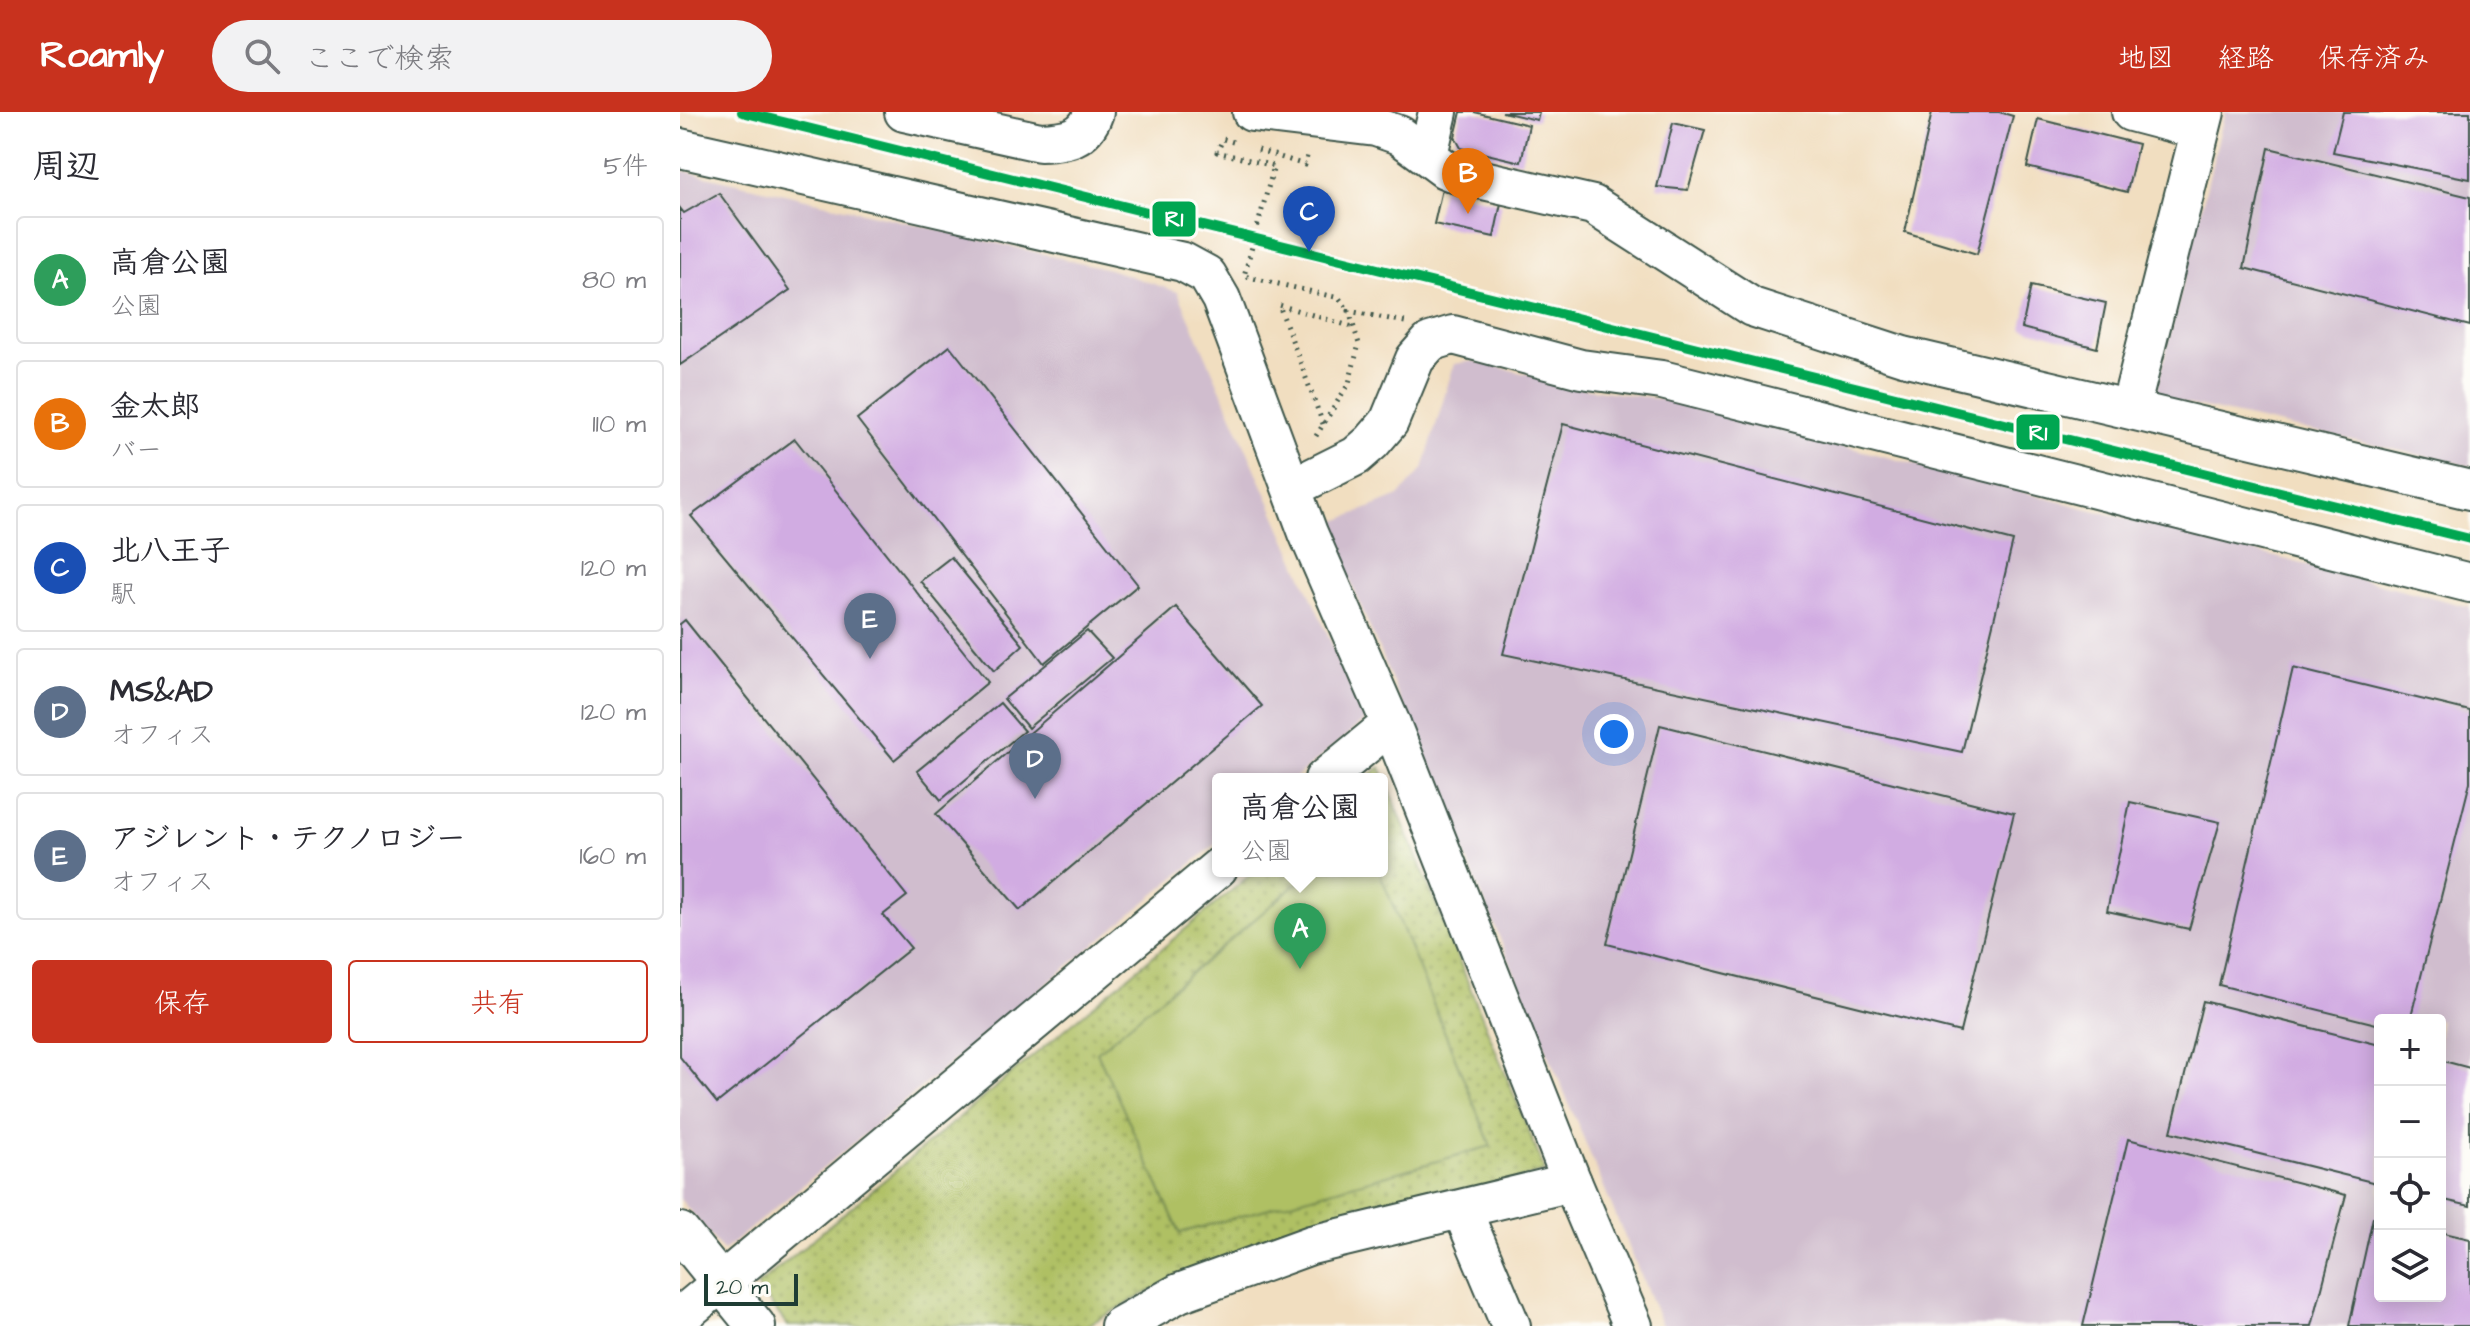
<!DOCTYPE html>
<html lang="ja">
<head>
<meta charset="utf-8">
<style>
	:root { --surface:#fff; --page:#f2f2f3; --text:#2b2b33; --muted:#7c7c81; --line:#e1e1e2; --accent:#c8321e }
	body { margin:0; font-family:"Architects Daughter","Klee One",sans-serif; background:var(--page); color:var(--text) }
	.controls { position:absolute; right:24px; bottom:24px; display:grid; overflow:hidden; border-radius:8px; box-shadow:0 4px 20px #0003 }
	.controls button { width:72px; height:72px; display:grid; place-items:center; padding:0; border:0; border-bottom:2px solid var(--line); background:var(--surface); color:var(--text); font:40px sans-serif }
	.scale { position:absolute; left:24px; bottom:20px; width:94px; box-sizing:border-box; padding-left:8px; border:4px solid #1f3d34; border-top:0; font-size:22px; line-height:28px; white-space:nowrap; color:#1f3d34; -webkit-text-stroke:6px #fdfcf7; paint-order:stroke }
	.you { position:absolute; left:934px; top:622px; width:28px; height:28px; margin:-20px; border:6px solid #fff; border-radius:50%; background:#1a73e8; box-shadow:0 0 0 12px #1a73e833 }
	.badge { display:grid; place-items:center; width:52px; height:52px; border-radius:50%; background:var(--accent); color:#fff; font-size:26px; font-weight:700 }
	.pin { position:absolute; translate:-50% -66px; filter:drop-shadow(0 2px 4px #0008) }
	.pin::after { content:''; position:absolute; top:42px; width:28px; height:24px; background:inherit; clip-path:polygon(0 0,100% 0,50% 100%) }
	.popup { position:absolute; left:532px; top:661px; width:176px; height:104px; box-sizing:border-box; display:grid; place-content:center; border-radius:8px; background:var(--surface); filter:drop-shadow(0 2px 6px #0005); font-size:26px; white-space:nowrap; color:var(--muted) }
	.popup b { font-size:30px; color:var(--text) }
	.popup::after { content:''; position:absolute; left:50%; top:100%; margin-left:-16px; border:16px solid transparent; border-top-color:var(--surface) }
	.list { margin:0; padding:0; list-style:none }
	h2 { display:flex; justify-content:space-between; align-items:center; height:104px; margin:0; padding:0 32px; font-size:34px }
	h2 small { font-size:26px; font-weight:400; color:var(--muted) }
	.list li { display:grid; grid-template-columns:52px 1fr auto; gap:24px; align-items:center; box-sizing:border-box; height:128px; margin:0 16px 16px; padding:0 16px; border:2px solid var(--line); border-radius:8px }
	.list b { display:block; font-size:30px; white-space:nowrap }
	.list p { margin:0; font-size:26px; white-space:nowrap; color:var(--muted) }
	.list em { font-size:26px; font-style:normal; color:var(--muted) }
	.actions { display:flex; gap:16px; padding:24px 32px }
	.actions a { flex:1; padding:18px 0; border:2px solid var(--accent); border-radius:8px; text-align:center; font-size:28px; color:var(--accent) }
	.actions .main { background:var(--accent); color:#fff }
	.icon { flex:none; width:44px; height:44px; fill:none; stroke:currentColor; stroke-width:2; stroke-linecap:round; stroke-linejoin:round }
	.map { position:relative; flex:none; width:1790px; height:1214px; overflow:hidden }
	header { display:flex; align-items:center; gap:48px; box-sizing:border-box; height:112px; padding:0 40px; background:var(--accent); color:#fff }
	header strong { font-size:38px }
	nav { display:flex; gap:44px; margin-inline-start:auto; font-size:28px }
	.search { width:560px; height:72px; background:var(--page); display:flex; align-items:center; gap:20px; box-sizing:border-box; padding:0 28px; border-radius:44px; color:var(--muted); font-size:30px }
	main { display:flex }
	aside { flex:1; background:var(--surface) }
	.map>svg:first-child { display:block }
</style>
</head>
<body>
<header>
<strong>Roamly</strong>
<div class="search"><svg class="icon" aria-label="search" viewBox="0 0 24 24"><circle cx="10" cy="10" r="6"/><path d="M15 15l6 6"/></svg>ここで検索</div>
<nav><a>地図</a><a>経路</a><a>保存済み</a></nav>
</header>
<main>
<aside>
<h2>周辺<small>5件</small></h2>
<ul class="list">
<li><span class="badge" style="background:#2e9e5b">A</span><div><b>高倉公園</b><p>公園</p></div><em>80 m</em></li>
<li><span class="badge" style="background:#e8710a">B</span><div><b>金太郎</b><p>バー</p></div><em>110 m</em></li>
<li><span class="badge" style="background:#1a4fb4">C</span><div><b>北八王子</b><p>駅</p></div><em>120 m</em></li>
<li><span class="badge" style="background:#5c6f8a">D</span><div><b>MS&amp;AD</b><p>オフィス</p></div><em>120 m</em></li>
<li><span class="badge" style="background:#5c6f8a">E</span><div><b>アジレント・テクノロジー</b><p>オフィス</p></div><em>160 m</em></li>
</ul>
<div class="actions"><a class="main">保存</a><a>共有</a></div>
</aside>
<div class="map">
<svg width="1790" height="1214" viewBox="0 0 1790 1214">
	<defs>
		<pattern id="park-dots" width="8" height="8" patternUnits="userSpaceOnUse" patternTransform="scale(2)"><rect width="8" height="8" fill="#afc063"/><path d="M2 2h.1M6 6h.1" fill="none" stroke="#8e9d52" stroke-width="1.8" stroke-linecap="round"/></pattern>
	</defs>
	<rect width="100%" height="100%" fill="#fdfcf7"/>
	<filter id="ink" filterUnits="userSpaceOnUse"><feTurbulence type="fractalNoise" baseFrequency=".0125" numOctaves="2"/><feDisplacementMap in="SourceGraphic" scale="16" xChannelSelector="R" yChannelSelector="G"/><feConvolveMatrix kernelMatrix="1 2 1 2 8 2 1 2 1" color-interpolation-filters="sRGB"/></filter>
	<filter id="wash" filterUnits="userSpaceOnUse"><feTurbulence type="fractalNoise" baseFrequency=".006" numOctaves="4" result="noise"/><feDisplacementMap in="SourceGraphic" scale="32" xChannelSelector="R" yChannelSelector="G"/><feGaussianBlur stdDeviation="1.8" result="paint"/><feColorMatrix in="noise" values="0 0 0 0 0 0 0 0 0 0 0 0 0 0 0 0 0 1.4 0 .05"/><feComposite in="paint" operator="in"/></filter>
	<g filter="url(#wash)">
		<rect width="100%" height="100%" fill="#f1dec0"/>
		<g fill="#d0bdce" fill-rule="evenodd">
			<path d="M1545,0H1790V354L1475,285Z"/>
			<path d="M0,58L429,157L498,180L685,608L614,667H538V730L43,1139L0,1087Z"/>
			<path d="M794,249L904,276L985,288L1790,495V1214H982L647,413L719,384L743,357L774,252ZM1700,908H1760V1184H1700Z"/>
		</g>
		<path fill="url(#park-dots)" stroke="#677e4c" stroke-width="2" d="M700,655L865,1059L483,1172L406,1214H108L77,1174L575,759H702V667H685Z"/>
		<path fill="#afc063" stroke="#677e4c" stroke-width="2" d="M632,759H699L811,1034L500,1121L417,940Z"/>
		<g id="blocks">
			<g fill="#d1ace2">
				<path d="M781,0H794L849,13L841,50L781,36L775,25Z"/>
				<path d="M822,0H859L857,8Z"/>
				<path d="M1252,0H1319L1333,4L1297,142L1225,120Z"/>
				<path d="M1663,0H1790V67L1653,40Z"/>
				<path d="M1358,7L1458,32L1447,80L1347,55Z"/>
				<path d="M993,11L1025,18L1008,78L977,75Z"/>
				<path d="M1589,36L1790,85V214L1564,156Z"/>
				<path d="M762,77L821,91L814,125L754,112Z"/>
				<path d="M39,81L110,178L0,253V96L4,101Z"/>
				<path d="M1351,174L1426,191L1417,236L1342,216Z"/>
				<path d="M270,234L458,473L364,551L177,307Z"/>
				<path d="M883,312L1333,429L1282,640L823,542Z"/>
				<path d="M115,327L308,570L214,648L11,404Z"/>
				<path d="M271,445L343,533L314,559L240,469Z"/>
				<path d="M496,495L582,594L340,798L256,702Z"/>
				<path d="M5,508L227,784L203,803L231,836L37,991L0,945V512Z"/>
				<path d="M407,519L432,546L348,616L324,587Z"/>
				<path d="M1613,556L1790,599V670L1730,908H1700V913L1539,873Z"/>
				<path d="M320,591L344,619L261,688L237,659Z"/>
				<path d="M980,613L1334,701L1280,920L927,832Z"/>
				<path d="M1450,690L1540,710L1509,817L1427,799Z"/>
				<path d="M1523,889L1700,933V1072L1491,1020Z"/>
				<path d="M1760,948L1790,956V1094L1760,1087Z"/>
				<path d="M1448,1027L1666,1083L1632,1214H1403Z"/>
				<path d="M1693,1105L1700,1106V1184H1760V1120L1790,1127V1214H1669Z"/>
			</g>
		</g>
	</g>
	<g filter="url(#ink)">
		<use href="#blocks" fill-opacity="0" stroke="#3e5549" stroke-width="2"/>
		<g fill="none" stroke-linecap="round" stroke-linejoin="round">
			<defs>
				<g id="minor">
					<path d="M224,0L360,30C386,29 405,27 414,0"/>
					<path d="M572,0L696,15L719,23L765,57L777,62L913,93L1072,195L1223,244L1790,378"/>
					<path d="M1451,0L1520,18"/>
					<path d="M0,36L503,150L527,163L541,187L628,421L711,612L892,1070L953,1214"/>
					<path d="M748,43L758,0"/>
					<path d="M1450,297L1525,0"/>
					<path d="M612,376L676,344L692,330L709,310L735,247L750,230L773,223L901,257L982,268L1790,471"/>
					<path d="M644,667L711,612"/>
					<path d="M782,1098L831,1214"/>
					<path d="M0,1120L76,1214"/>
					<path d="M0,1205L538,756"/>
					<path d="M440,1214L499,1181L631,1133L892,1070"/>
				</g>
			</defs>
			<use href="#minor" stroke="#3e5549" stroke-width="42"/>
			<g stroke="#3e5549" stroke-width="5" stroke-dasharray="2 6" stroke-linecap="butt">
				<path d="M553,30L543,27L537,40L594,54L564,164L659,186L669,199"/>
				<path d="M578,38L625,53L628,40"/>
				<path d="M643,312L599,193L673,215"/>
				<path d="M636,324L669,271L679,232L669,199L725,210"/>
			</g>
			<use href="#minor" stroke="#fff" stroke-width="38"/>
			<defs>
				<path id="rail-1" d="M62,0L1790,427"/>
			</defs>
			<use href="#rail-1" stroke="#fdfcf7" stroke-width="16"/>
			<use href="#rail-1" stroke="#00a651" stroke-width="10"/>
		</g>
	</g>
	<g stroke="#fdfcf7" stroke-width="3">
		<rect x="471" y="88" width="46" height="38" rx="8" fill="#00a651"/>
		<rect x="1335" y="301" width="46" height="38" rx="8" fill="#00a651"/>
	</g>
	<g font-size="22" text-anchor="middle" font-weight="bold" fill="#fff">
		<text x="494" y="114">R1</text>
		<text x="1358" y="328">R1</text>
	</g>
</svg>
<div class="controls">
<button>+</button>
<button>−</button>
<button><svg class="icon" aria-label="locate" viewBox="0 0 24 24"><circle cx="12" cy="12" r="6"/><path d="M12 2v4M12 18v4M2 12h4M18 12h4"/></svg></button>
<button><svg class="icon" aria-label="layers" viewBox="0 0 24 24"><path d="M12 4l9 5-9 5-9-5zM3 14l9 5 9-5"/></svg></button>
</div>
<div class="scale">20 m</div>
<div class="you"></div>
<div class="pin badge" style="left:620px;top:857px;background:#2e9e5b">A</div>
<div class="popup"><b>高倉公園</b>公園</div>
<div class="pin badge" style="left:788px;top:102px;background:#e8710a">B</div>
<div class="pin badge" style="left:629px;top:140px;background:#1a4fb4">C</div>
<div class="pin badge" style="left:355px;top:687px;background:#5c6f8a">D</div>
<div class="pin badge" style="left:190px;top:547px;background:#5c6f8a">E</div>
</div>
</main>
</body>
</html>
